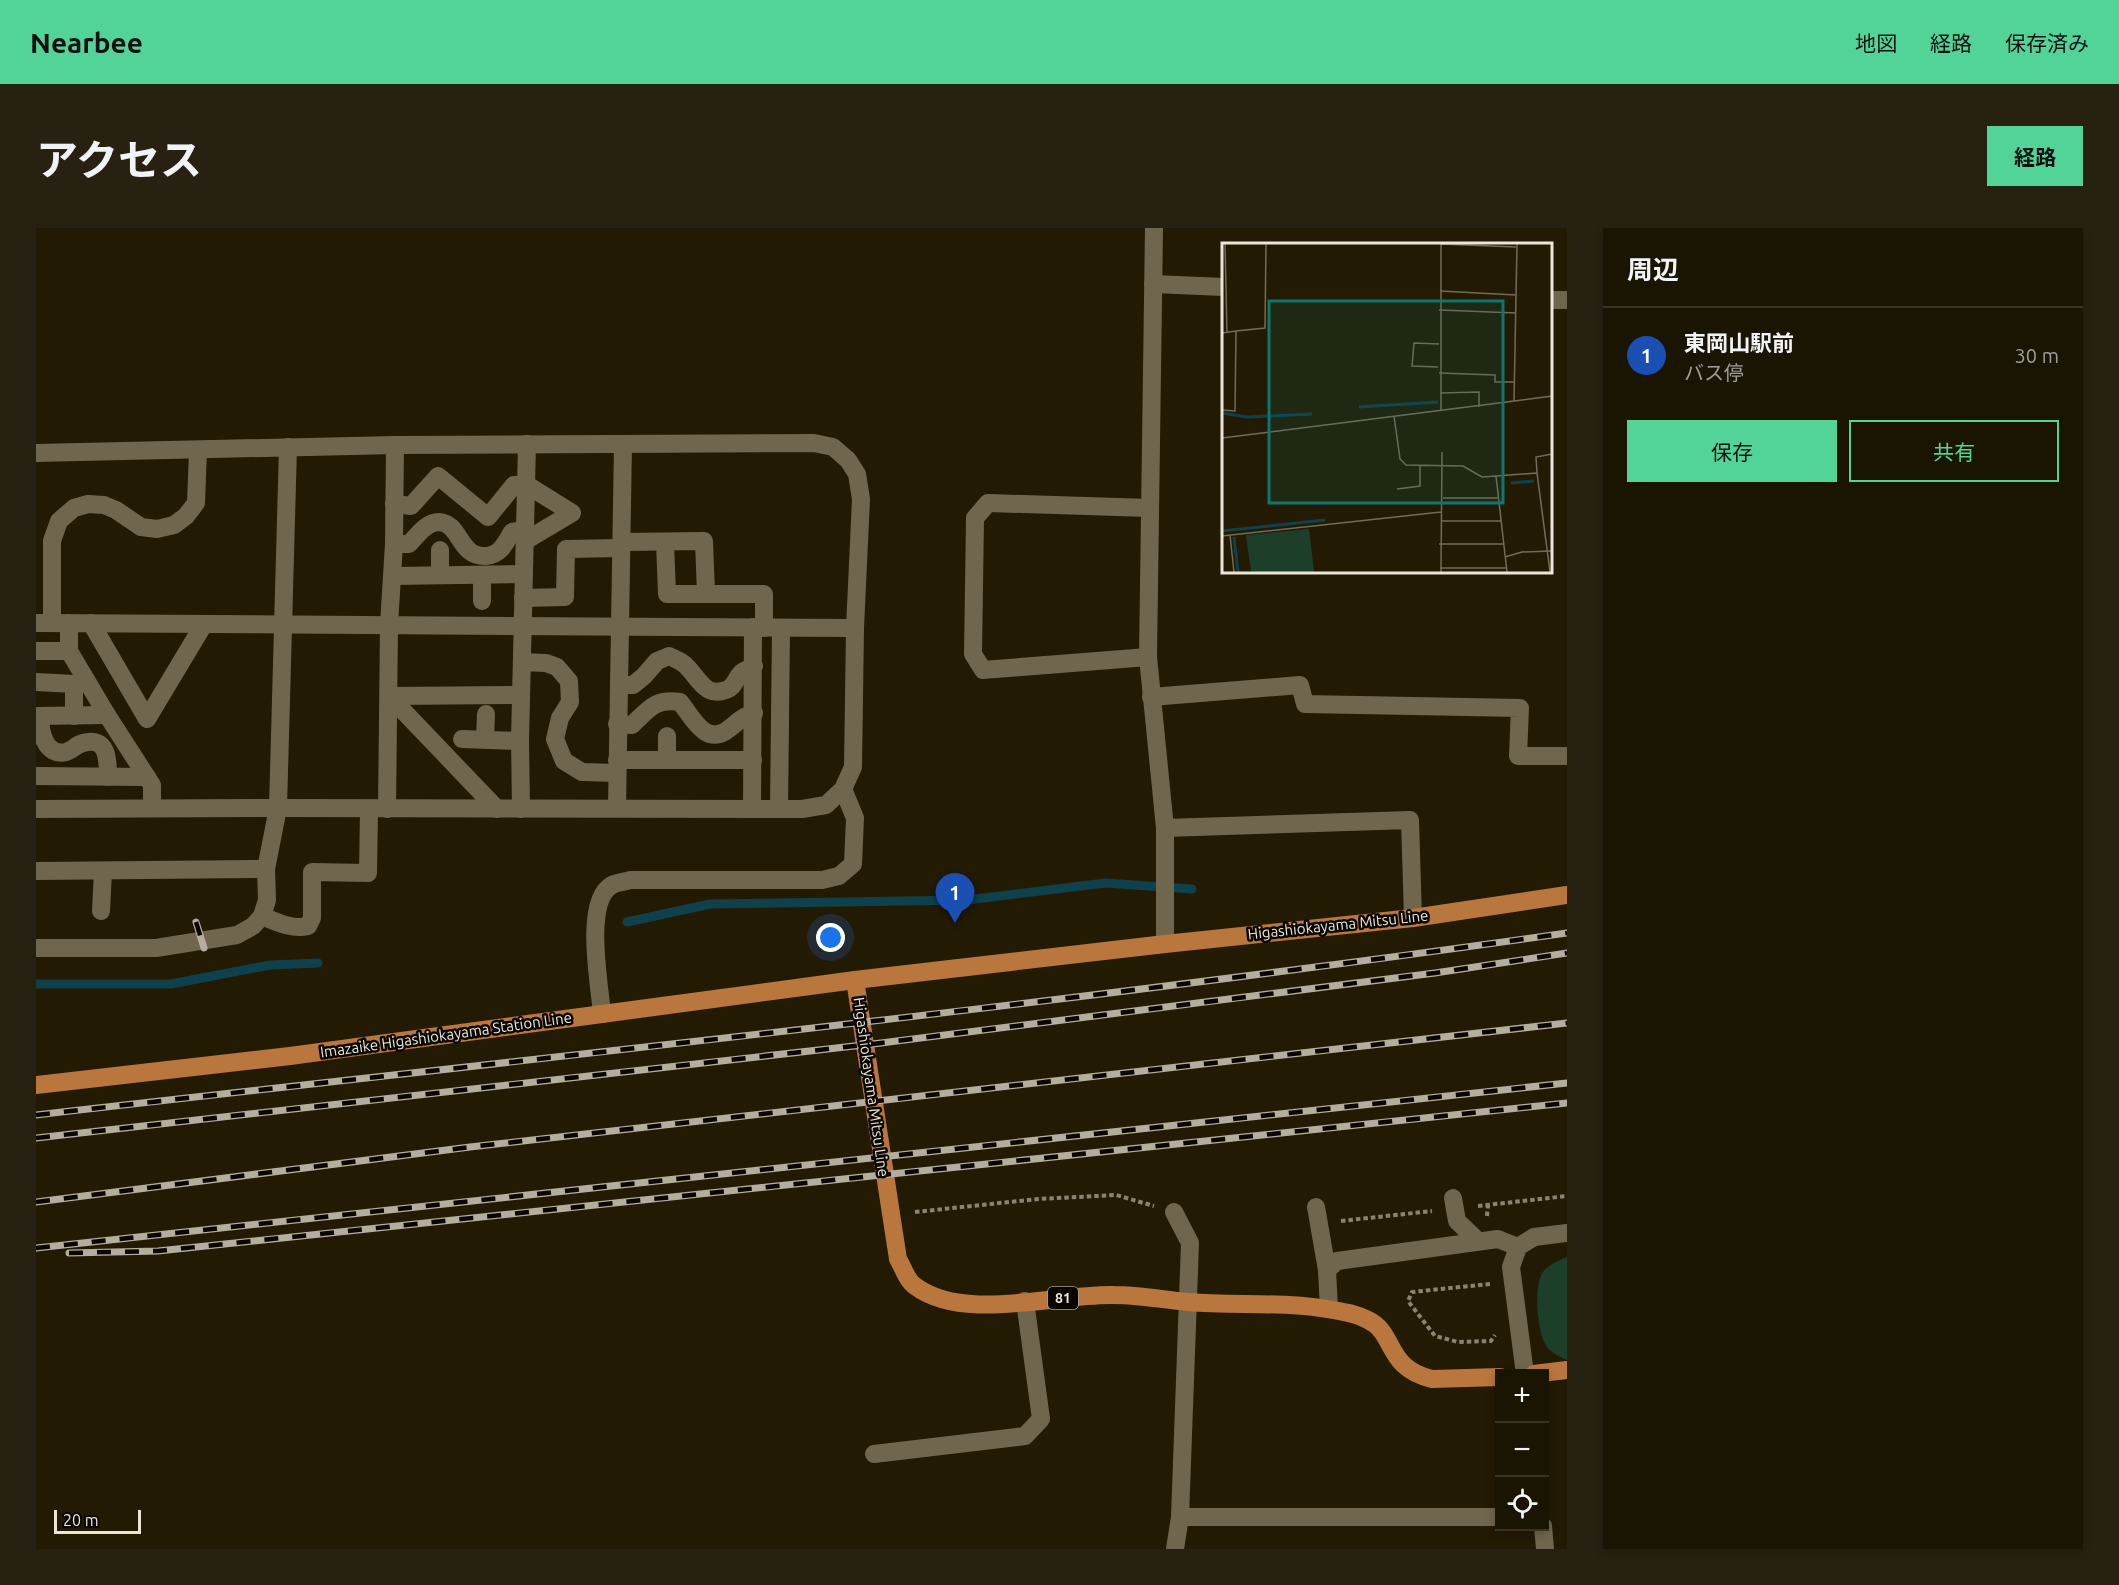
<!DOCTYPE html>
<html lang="ja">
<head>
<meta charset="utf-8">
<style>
	:root { --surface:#1a1403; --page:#272112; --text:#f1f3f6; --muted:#9f9e9a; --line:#383325; --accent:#52d397 }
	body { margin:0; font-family:Ubuntu,"Noto Sans JP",sans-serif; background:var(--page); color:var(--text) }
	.controls { position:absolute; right:18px; bottom:18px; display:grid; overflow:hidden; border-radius:0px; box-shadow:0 3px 9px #0003 }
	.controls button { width:54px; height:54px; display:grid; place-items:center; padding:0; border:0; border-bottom:2px solid var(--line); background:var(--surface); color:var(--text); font:30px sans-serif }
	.scale { position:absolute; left:18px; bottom:15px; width:87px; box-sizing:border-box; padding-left:6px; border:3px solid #ece6d8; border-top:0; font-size:16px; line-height:21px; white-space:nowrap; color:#ece6d8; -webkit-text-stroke:4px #090601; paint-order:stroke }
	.you { position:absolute; left:795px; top:710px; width:21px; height:21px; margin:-15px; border:4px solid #fff; border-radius:50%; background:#1a73e8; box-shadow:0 0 0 9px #1a73e833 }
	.badge { display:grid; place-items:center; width:39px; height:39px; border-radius:50%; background:var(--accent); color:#fff; font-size:20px; font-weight:700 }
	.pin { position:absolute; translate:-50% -50px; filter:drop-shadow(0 2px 3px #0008) }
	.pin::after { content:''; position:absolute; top:32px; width:21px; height:18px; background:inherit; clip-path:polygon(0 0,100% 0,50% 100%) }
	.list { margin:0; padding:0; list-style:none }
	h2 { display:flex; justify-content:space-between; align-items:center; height:78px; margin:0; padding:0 24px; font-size:26px }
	h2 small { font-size:20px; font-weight:400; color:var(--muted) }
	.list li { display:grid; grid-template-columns:39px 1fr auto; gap:18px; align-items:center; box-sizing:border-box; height:96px; padding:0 24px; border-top:2px solid var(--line) }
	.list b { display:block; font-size:22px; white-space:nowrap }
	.list p { margin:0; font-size:20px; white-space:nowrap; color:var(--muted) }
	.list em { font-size:20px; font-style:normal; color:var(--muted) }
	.actions { display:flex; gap:12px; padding:18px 24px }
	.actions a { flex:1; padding:14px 0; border:2px solid var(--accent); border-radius:0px; text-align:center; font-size:21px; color:var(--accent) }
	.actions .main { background:var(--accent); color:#111 }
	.icon { flex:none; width:33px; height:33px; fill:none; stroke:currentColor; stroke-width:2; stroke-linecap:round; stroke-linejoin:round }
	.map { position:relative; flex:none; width:1531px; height:1321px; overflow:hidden; border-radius:0px }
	header { display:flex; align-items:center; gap:36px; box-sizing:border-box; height:84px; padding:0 30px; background:var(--accent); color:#111 }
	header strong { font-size:28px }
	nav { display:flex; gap:33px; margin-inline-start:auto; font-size:21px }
	.intro { display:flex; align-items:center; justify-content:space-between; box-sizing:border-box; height:144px; padding:0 36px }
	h1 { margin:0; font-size:42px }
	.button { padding:15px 27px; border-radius:0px; background:var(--accent); color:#111; font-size:21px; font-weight:700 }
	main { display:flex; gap:36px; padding:0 36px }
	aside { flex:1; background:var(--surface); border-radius:0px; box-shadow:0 3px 9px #0003 }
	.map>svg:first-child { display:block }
</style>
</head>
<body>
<header>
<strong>Nearbee</strong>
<nav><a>地図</a><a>経路</a><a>保存済み</a></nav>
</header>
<div class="intro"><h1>アクセス</h1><a class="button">経路</a></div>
<main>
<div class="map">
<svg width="1531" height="1321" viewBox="0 0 1531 1321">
	<rect width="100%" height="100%" fill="#231a04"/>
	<path fill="#1d3f2a" d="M1531,1029V1132C1524,1129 1516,1125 1511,1119C1501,1105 1497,1059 1507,1044C1512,1037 1523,1032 1531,1029Z"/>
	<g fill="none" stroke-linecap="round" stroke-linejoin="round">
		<g stroke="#0f414d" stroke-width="9">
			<path d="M591,694L674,676L931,672L1069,655L1156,661"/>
			<path d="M0,756H135L234,737L282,735"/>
		</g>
		<g stroke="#8a8371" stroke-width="4" stroke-dasharray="4.5 3" stroke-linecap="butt">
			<path d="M1442,978L1531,968"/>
			<path d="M879,984L1002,971L1080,967L1118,978"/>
			<path d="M1451,988L1452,977"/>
			<path d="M1305,993L1396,983"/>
			<path d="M1454,1056L1376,1064L1372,1073L1399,1108L1422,1114L1455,1113L1459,1107"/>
		</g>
		<g stroke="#70664d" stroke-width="18">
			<path d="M1118,0L1112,429L1129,600V716"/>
			<path d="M1117,56L1188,59"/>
			<path d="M1514,72H1531"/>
			<path d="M0,225L359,217L778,215L797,219L812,232L821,246L825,271L819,400L817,539L807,561L790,577L766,581L242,580L0,581"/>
			<path d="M358,276L375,278L402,248L452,289L478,257H491L536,285L489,313"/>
			<path d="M586,314L668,313L670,366H728V400"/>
			<path d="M629,314L631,366H670"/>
			<path d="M358,316H373C381,308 390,294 403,294C425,295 422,329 450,328C464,327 469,316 476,304L489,302"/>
			<path d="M404,347V322"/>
			<path d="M356,348L488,346"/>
			<path d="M487,370L529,369L530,321L586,320"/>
			<path d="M446,373V347"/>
			<path d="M0,395L819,400"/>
			<path d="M16,395V313L23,293L38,280L52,276L68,277L80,282L105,299L121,301L138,297L150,288L160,275L162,222"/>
			<path d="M33,395V423L71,487L116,557V580"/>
			<path d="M55,395L111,491L168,396"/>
			<path d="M0,423H33"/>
			<path d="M1112,429L947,442L937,426L939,290L952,275L1113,280"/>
			<path d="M486,434L510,435L521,439L533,453L534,474L524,490L519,511L528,533L546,544L581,545"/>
			<path d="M0,454L38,456V488"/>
			<path d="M583,457H597L608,448L621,433L633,428C640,431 648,434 653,441C664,453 670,469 690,462C699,459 699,451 705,445C708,442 714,440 718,438"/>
			<path d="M353,468L461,581"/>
			<path d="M353,468L485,467"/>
			<path d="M1115,469L1264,457L1269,476L1484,480L1482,528H1531"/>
			<path d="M0,488L71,487"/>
			<path d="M4,488C4,503 9,529 30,524C37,522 41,516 47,515C72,508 72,532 72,549"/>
			<path d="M581,496L596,497C613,481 619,470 644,474C657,490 670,520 694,500C706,491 702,491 718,485"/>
			<path d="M631,508V532"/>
			<path d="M426,511L484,513"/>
			<path d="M449,511L450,486"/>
			<path d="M581,532H717"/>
			<path d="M0,548L111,549"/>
			<path d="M581,580L587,216"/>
			<path d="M351,581L353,397L358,316L359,217"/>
			<path d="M485,581L484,513L491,216"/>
			<path d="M716,581L717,399"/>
			<path d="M743,581L745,400"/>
			<path d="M1129,600L1374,592L1377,690"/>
			<path d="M0,643L230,641"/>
			<path d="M65,683L67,643"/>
			<path d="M226,688C241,694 256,702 272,698L276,690V644L332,645L333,581"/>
			<path d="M0,720H120L201,707L217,698L226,688L231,672L230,641L242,580L252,219"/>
			<path d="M566,786C564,758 547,673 576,657C581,654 589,654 594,652H786L803,648L817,636L819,590L807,561"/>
			<path d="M1417,970L1421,993L1442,1013"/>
			<path d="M1280,979L1291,1042"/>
			<path d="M1138,984L1154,1015L1144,1289L1139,1321"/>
			<path d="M1293,1081L1291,1042L1301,1033L1462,1011L1482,1019"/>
			<path d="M1489,1146L1475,1039L1482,1019L1498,1009L1531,1005"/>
			<path d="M838,1226L989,1208L1005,1191L989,1073"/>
			<path d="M1144,1289H1464"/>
			<path d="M1507,1298L1509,1321"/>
		</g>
		<g stroke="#b9773d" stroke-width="18">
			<path d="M819,752L862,1031C867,1039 871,1053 879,1058C928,1095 1021,1065 1079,1067C1103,1067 1128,1072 1152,1074C1200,1078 1249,1073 1297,1082C1309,1084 1321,1086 1332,1092C1360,1105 1349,1140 1396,1151L1464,1149"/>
			<path d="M0,857L254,828L819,752L1129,716L1377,690L1531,667"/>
			<path d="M1498,1146L1531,1142"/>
		</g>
		<defs>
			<g id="rail">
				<path d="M160,694L168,720"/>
				<path d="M0,887C511,829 1022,777 1531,705"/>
				<path d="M0,910L845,815L1399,745L1531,725"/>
				<path d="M0,974L434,919L1531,795"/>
				<path d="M0,1020L1531,855"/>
				<path d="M33,1025L122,1023L1531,875"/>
			</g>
		</defs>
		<use href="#rail" stroke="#b5ae9e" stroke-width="7"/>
		<use href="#rail" stroke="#090601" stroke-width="4.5" stroke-dasharray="14" stroke-linecap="butt"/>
	</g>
	<g text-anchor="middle" stroke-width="5" stroke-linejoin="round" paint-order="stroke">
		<rect fill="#090601" stroke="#a8a398" stroke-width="1.5" x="1012" y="1059" width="30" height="22" rx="4.5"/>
		<g font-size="14" font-weight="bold" fill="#ece6d8">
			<text x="1027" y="1075">81</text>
		</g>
		<g font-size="15" fill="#ece6d8" stroke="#090601">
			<text transform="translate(1302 697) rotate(-6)" y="5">Higashiokayama Mitsu Line</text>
			<text transform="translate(410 807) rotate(-8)" y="5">Imazaike Higashiokayama Station Line</text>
			<text transform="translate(835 859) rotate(82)" y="5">Higashiokayama Mitsu Line</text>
		</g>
	</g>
	<g transform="translate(1186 15)">
		<rect width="330" height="330" fill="#231a04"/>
		<path d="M87,286L92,329H29L24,292Z" fill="#1d3f2a"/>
		<path fill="none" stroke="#0f414d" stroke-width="3" d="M137,164L216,159M0,170L25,174L90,171M289,240L312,238M0,288L103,277M12,294L16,329"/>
		<path fill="none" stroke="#736c59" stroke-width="1.5" d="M3,1L5,89M219,1V168M219,1L294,4M218,48L294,52M217,67L294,70M14,88L43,85L44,1M0,90L14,88L13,168L0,167M216,124L190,123L192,100L217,101M217,130L273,132V139H292M219,150L257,149V164M292,158L330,153M172,173L178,216L184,222L241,223L260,234L315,230L328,329M0,195L292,158L295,1M315,230L314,214L330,211M274,233L285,329M175,246L198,243V222M221,255H277M219,278H279M8,292L12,329M0,293L219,269M217,301H282M283,314L300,309L330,308M218,325H284M219,329L220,209"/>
		<path fill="#0f766e" fill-opacity="0.15" stroke="#0f766e" stroke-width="3" d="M47,58H281V260H47Z"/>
		<rect width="330" height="330" fill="none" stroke="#ece6d8" stroke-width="3"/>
	</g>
</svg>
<div class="controls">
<button>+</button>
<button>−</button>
<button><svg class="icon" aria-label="locate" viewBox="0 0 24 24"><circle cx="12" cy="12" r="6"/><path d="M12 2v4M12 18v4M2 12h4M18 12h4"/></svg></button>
</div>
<div class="scale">20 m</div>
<div class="you"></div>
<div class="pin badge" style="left:919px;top:695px;background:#1a4fb4">1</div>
</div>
<aside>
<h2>周辺<small></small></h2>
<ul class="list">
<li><span class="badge" style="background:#1a4fb4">1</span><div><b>東岡山駅前</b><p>バス停</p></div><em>30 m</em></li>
</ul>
<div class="actions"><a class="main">保存</a><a>共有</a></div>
</aside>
</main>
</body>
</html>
